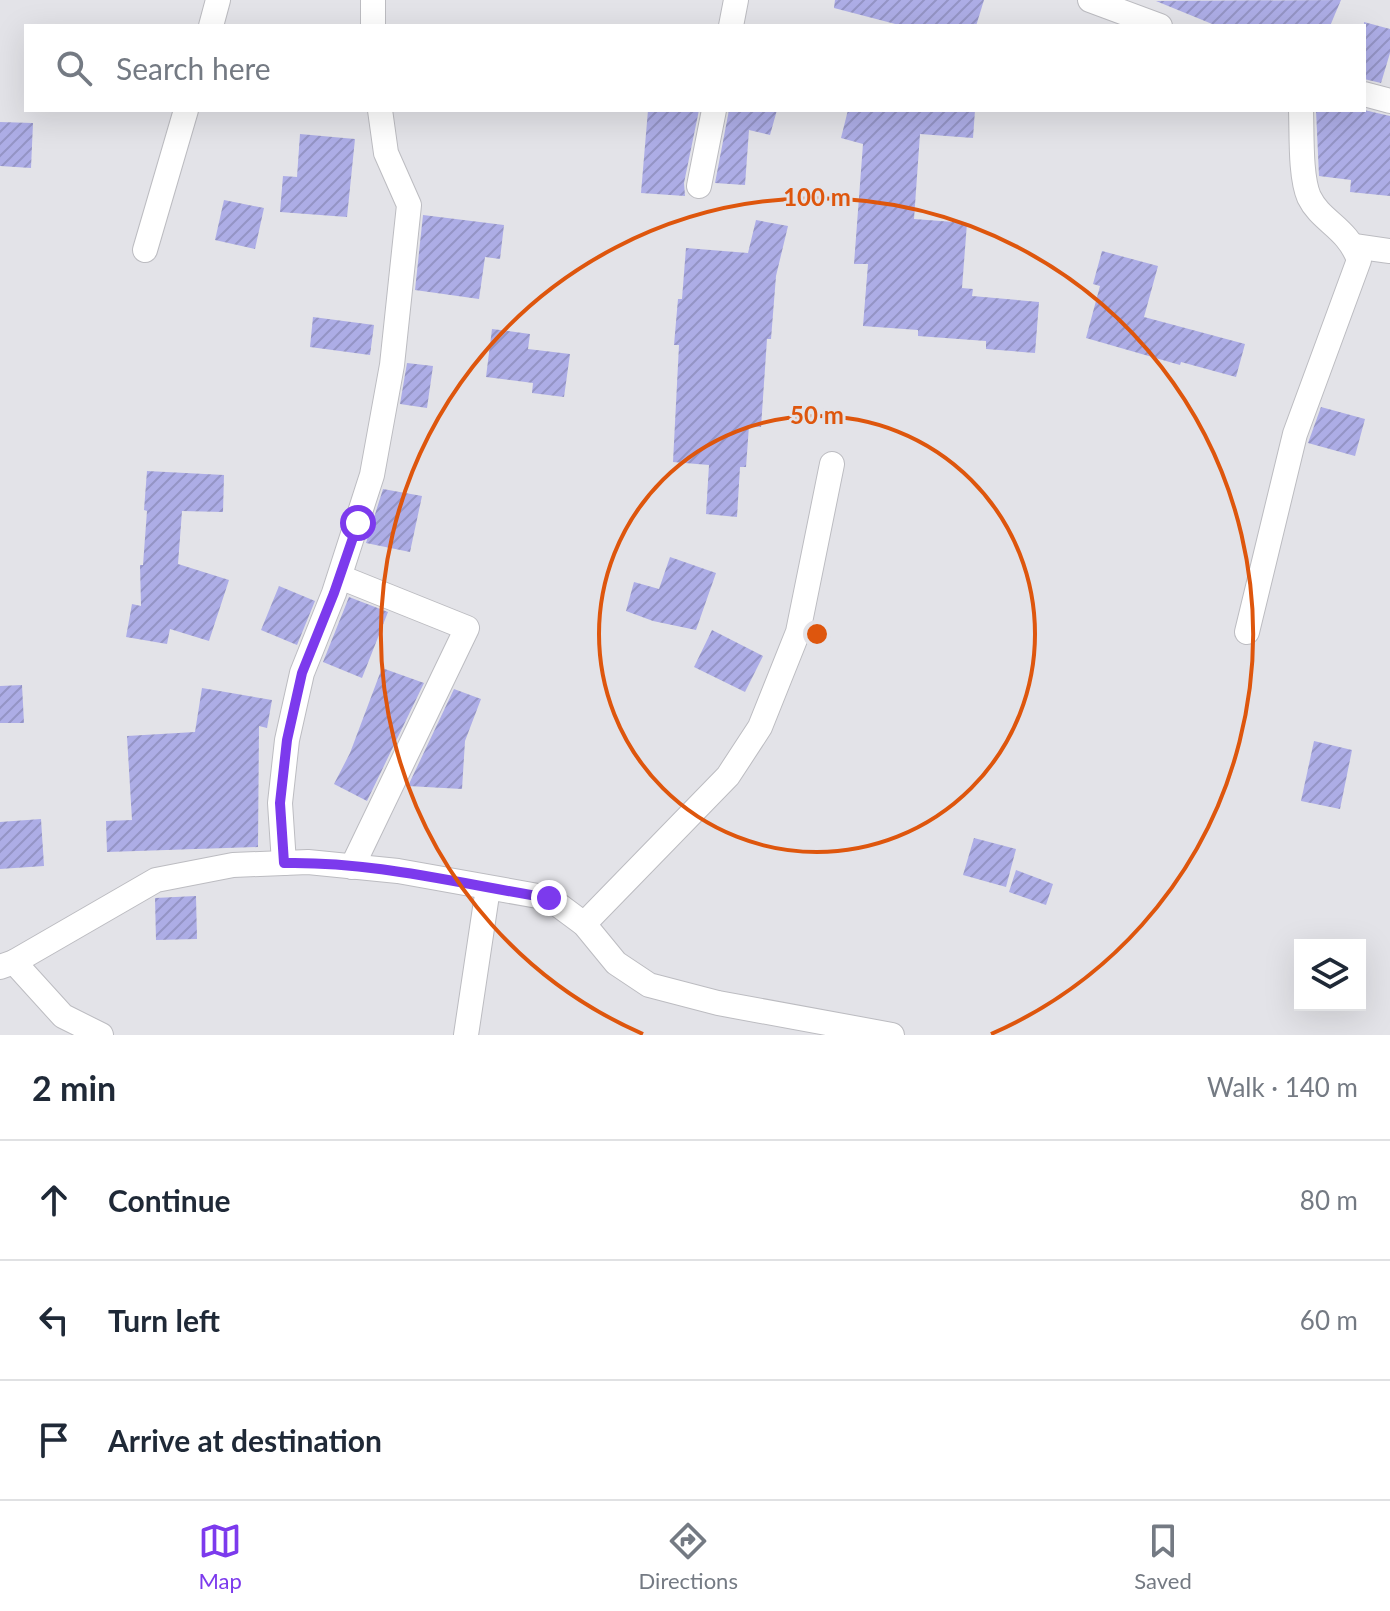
<!DOCTYPE html>
<html lang="en">
<head>
<meta charset="utf-8">
<style>
	:root { --surface:#fff; --page:#f6f6f7; --text:#1f2937; --muted:#747a83; --line:#e0e1e3; --accent:#7c3aed }
	body { margin:0; font-family:Lato,sans-serif; background:var(--page); color:var(--text) }
	.controls { position:absolute; right:24px; bottom:24px; display:grid; overflow:hidden; border-radius:0px; box-shadow:0 8px 32px #0002 }
	.controls button { width:72px; height:72px; display:grid; place-items:center; padding:0; border:0; border-bottom:2px solid var(--line); background:var(--surface); color:var(--text); font:40px sans-serif }
	.stop { position:absolute; width:24px; height:24px; margin:-18px; border:6px solid #7c3aed; border-radius:50%; background:#fff }
	.stop.end { background:#7c3aed; border-color:#fff; box-shadow:0 2px 8px #0008 }
	.list { margin:0; padding:0; list-style:none }
	h2 { display:flex; justify-content:space-between; align-items:center; height:104px; margin:0; padding:0 32px; font-size:34px }
	h2 small { font-size:26px; font-weight:400; color:var(--muted) }
	.list li { display:grid; grid-template-columns:52px 1fr auto; gap:24px; align-items:center; box-sizing:border-box; height:120px; padding:0 32px; border-top:2px solid var(--line) }
	.list b { display:block; font-size:30px; white-space:nowrap }
	.list em { font-size:26px; font-style:normal; color:var(--muted) }
	.icon { flex:none; width:44px; height:44px; fill:none; stroke:currentColor; stroke-width:2; stroke-linecap:round; stroke-linejoin:round }
	.map { position:relative; flex:none; width:1390px; height:1035px; overflow:hidden }
	.search { position:absolute; background:var(--surface); box-shadow:0 8px 32px #0002; left:24px; right:24px; top:24px; height:88px; display:flex; align-items:center; gap:20px; box-sizing:border-box; padding:0 28px; border-radius:0px; color:var(--muted); font-size:30px }
	.sheet { height:464px; background:var(--surface) }
	nav { display:flex; justify-content:space-around; align-items:center; box-sizing:border-box; height:112px; border-top:2px solid var(--line); background:var(--surface); font-size:22px; color:var(--muted) }
	nav a { display:grid; justify-items:center; gap:4px }
	nav .on { color:var(--accent) }
	.map>svg:first-child { display:block }
</style>
</head>
<body>
<div class="map">
<svg width="1390" height="1035" viewBox="0 0 1390 1035">
	<defs>
		<pattern id="building-hatch" width="6" height="6" patternUnits="userSpaceOnUse" patternTransform="scale(2)"><rect width="6" height="6" fill="#adade6"/><path d="M-1 1l2-2M0 6l6-6M5 7l2-2" fill="none" stroke="#9494c5"/></pattern>
	</defs>
	<rect width="100%" height="100%" fill="#e3e3e8"/>
	<g fill="url(#building-hatch)">
		<path d="M835,0H984L976,26H903L834,8Z"/>
		<path d="M1341,0L1330,26H1217L1156,1Z"/>
		<path d="M1364,22L1390,29V53L1381,83L1364,79Z"/>
		<path d="M648,110H699L684,183L685,196L641,193Z"/>
		<path d="M729,110H777L770,135L749,130L745,185L715,183Z"/>
		<path d="M848,110H975L973,138L920,134L914,219L967,223L962,288L973,289L972,296L1039,302L1035,353L986,349V341L918,336V330L863,326L868,264H854L863,144L841,138Z"/>
		<path d="M1316,110H1364L1390,116V196L1350,192L1351,180L1319,176Z"/>
		<path d="M0,122L33,123L31,168L0,166Z"/>
		<path d="M300,134L355,139L347,217L280,212L283,176L297,177Z"/>
		<path d="M224,200L264,208L255,249L215,240Z"/>
		<path d="M423,215L504,225L500,259L485,257L479,299L415,290Z"/>
		<path d="M756,220L788,226L776,276L771,339H767L761,427L749,426L746,467H740L737,517L706,514L709,465L673,462L679,345H674L678,299H682L686,248L748,253Z"/>
		<path d="M1102,251L1158,266L1144,317L1245,344L1236,377L1181,362L1180,365L1086,338L1100,286L1093,284Z"/>
		<path d="M313,317L374,325L370,355L310,347Z"/>
		<path d="M492,329L530,334L528,349L570,354L564,397L532,393L533,383L486,377Z"/>
		<path d="M407,363L433,366L427,408L400,404Z"/>
		<path d="M1321,407L1365,419L1355,456L1308,443Z"/>
		<path d="M147,471L224,475L223,512L182,511L178,564L229,580L209,641L170,629L167,644L126,637L132,604L141,606L140,565H143L147,511L144,510Z"/>
		<path d="M383,489L422,496L410,552L366,543Z"/>
		<path d="M670,557L716,573L696,630L653,621L626,611L634,582L659,589Z"/>
		<path d="M279,586L315,601L297,645L261,630Z"/>
		<path d="M349,597L388,612L362,678L323,662Z"/>
		<path d="M712,630L763,656L745,692L694,667Z"/>
		<path d="M382,668L424,683L367,801L334,784L350,753Z"/>
		<path d="M22,685L24,723H0V686Z"/>
		<path d="M202,688L272,700L267,728L259,726L258,847L107,852L106,821L132,820L127,736L195,732Z"/>
		<path d="M454,689L481,699L465,741L462,789L408,786Z"/>
		<path d="M1314,741L1352,750L1340,809L1301,801Z"/>
		<path d="M41,819L44,866L0,869V822Z"/>
		<path d="M974,838L1016,849L1006,887L963,875Z"/>
		<path d="M1016,870L1053,884L1046,905L1009,892Z"/>
		<path d="M196,896L197,939L156,940L155,898Z"/>
	</g>
	<g fill="none" stroke-linecap="round" stroke-linejoin="round">
		<defs>
			<g id="street">
				<path d="M373,0V26"/>
				<path d="M1090,0L1160,26"/>
				<path d="M211,26L218,0"/>
				<path d="M731,26L736,0"/>
				<path d="M1364,94L1390,101"/>
				<path d="M699,186L714,110"/>
				<path d="M1354,246L1390,251"/>
				<path d="M145,250L186,110"/>
				<path d="M340,577L467,628L352,867"/>
				<path d="M1247,632L1295,434L1359,260C1347,227 1321,222 1309,197C1300,176 1302,134 1301,110"/>
				<path d="M284,863L280,803L287,740L302,673L334,593L372,475L392,365L409,205L386,153L380,110"/>
				<path d="M584,924L728,776L760,727L798,632L832,464"/>
				<path d="M14,962L63,1016L101,1035"/>
				<path d="M0,967L14,962L156,880L233,865L308,862L398,871L549,898L584,924L616,963L649,985L718,1003L892,1035"/>
				<path d="M466,1035L488,888"/>
			</g>
		</defs>
		<use href="#street" stroke="#bcbcc1" stroke-width="26"/>
		<use href="#street" stroke="#fff" stroke-width="24"/>
	</g>
	<g fill="none" stroke-linecap="round" stroke-linejoin="round">
		<path stroke="#7c3aed" stroke-width="10" d="M358,523L334,593L302,673L287,740L280,803L284,863C372,861 461,884 549,898"/>
	</g>
	<g fill="none" stroke="#de560d" stroke-width="4">
		<circle cx="817" cy="634" r="218"/>
		<path d="M643 1034A436 436 0 1 1 991 1034"/>
	</g>
	<circle cx="817" cy="634" r="12" fill="#de560d" stroke="#e3e3e8" stroke-width="4"/>
	<g font-size="24" text-anchor="middle" font-weight="bold" fill="#de560d" stroke="#e3e3e8" stroke-width="6" stroke-linejoin="round" paint-order="stroke">
		<text x="817" y="206">100 m</text>
		<text x="817" y="424">50 m</text>
	</g>
</svg>
<div class="controls">
<button><svg class="icon" aria-label="layers" viewBox="0 0 24 24"><path d="M12 4l9 5-9 5-9-5zM3 14l9 5 9-5"/></svg></button>
</div>
<div class="stop" style="left:358px;top:523px"></div>
<div class="stop end" style="left:549px;top:898px"></div>
<div class="search"><svg class="icon" aria-label="search" viewBox="0 0 24 24"><circle cx="10" cy="10" r="6"/><path d="M15 15l6 6"/></svg>Search here</div>
</div>
<section class="sheet">
<h2>2 min<small>Walk · 140 m</small></h2>
<ul class="list">
<li><svg class="icon" aria-label="ahead" viewBox="0 0 24 24"><path d="M12 20V5M6 11l6-6 6 6"/></svg><div><b>Continue</b></div><em>80 m</em></li>
<li><svg class="icon" aria-label="left" viewBox="0 0 24 24"><path d="M17 20v-9H6M10 6l-5 5 5 5"/></svg><div><b>Turn left</b></div><em>60 m</em></li>
<li><svg class="icon" aria-label="arrive" viewBox="0 0 24 24"><path d="M6 21V4h12l-3 4 3 4H6"/></svg><div><b>Arrive at destination</b></div></li>
</ul>
</section>
<nav>
<a class="on"><svg class="icon" aria-label="map" viewBox="0 0 24 24"><path d="M3 6l6-2 6 2 6-2v14l-6 2-6-2-6 2zM9 4v14M15 6v14"/></svg>Map</a>
<a><svg class="icon" aria-label="directions" viewBox="0 0 24 24"><path d="M12 3l9 9-9 9-9-9zM9 14v-3h6M13 9l2 2-2 2"/></svg>Directions</a>
<a><svg class="icon" aria-label="saved" viewBox="0 0 24 24"><path d="M7 4h10v16l-5-4-5 4z"/></svg>Saved</a>
</nav>
</body>
</html>
